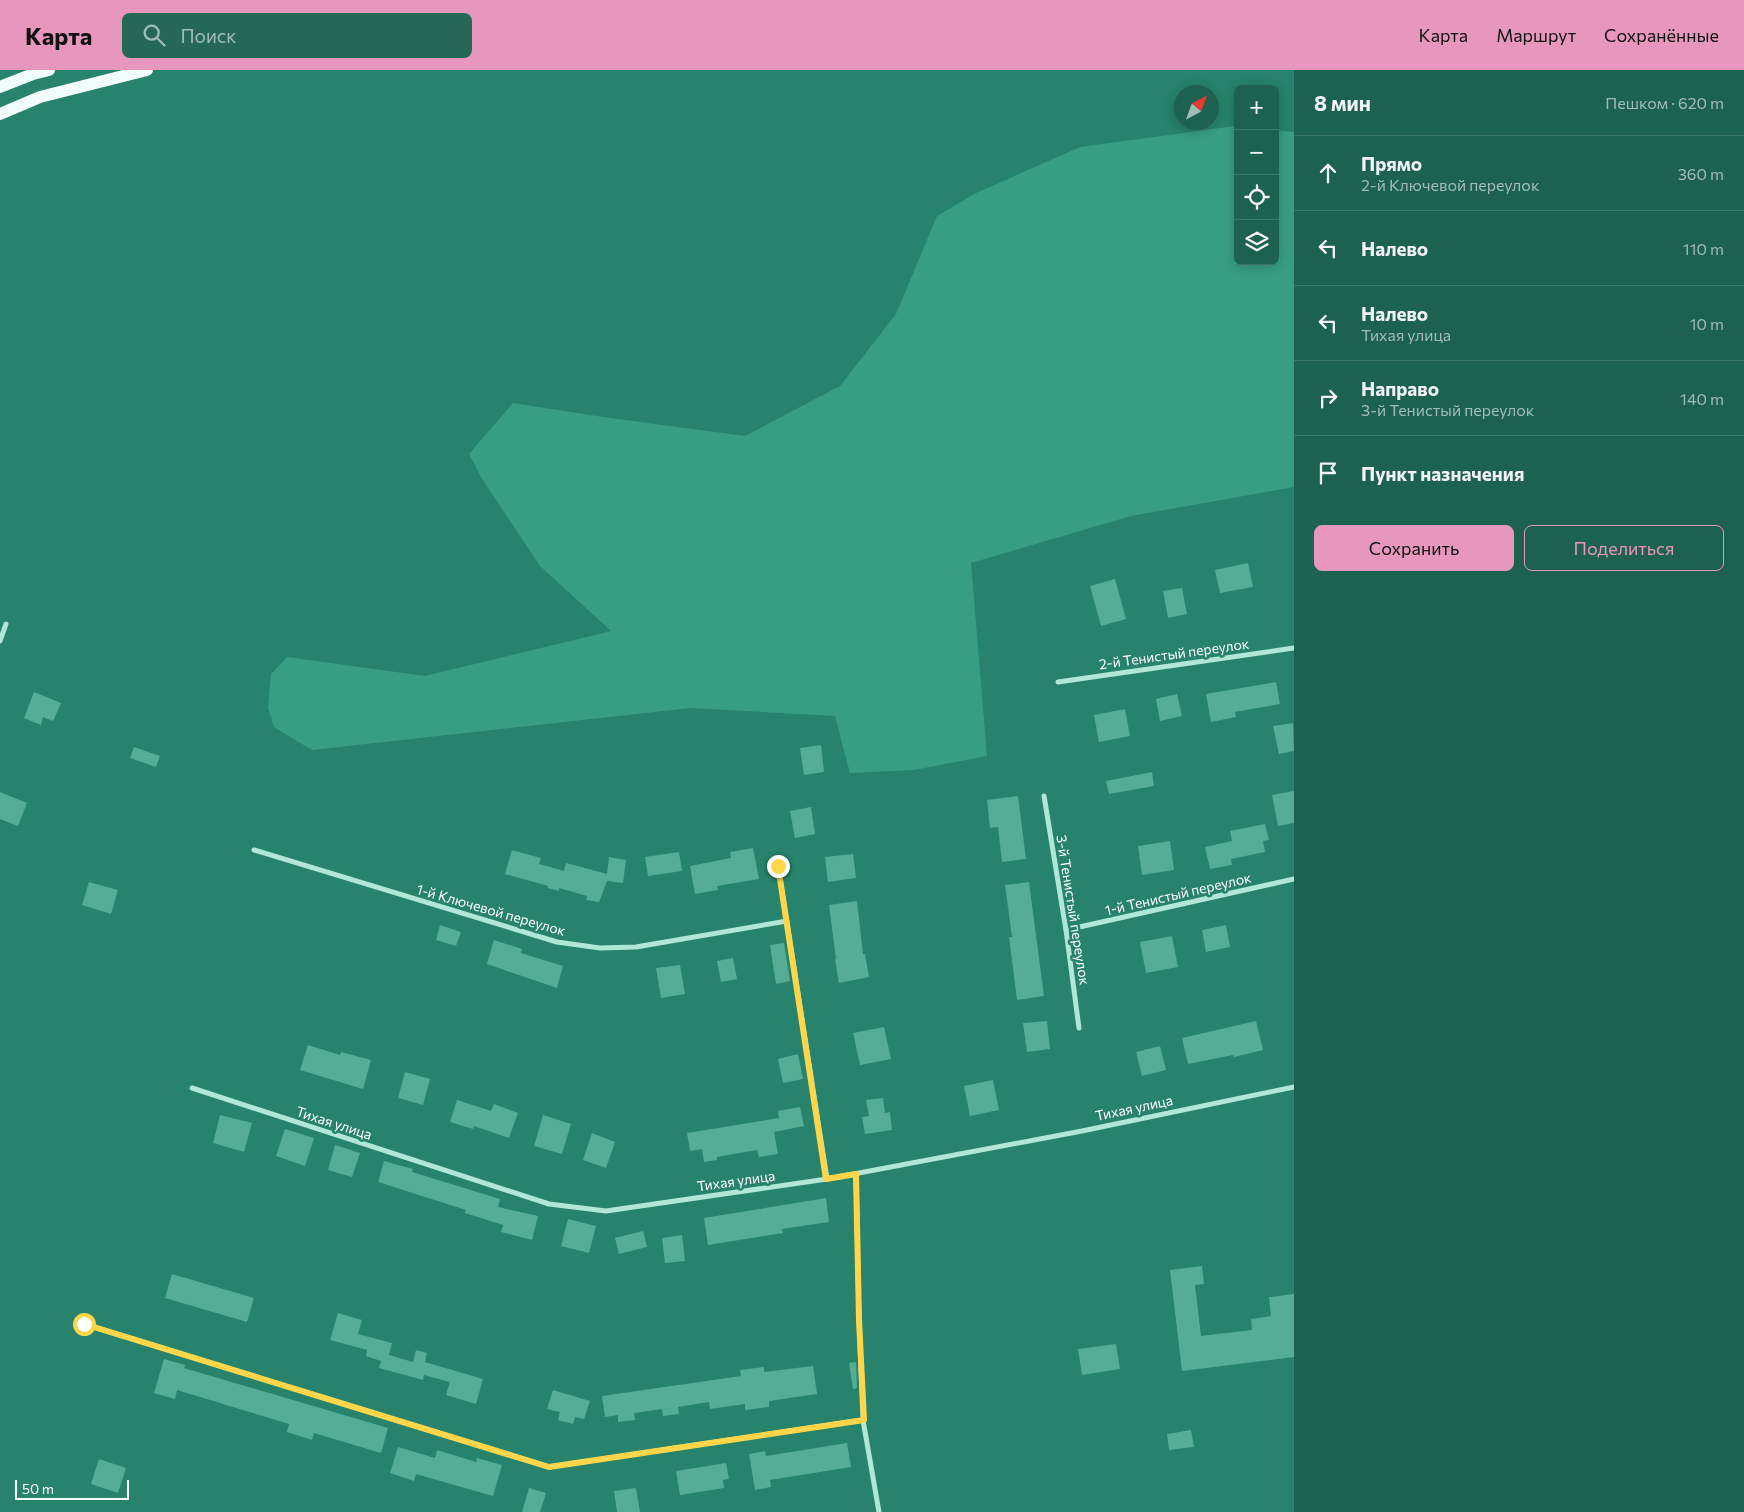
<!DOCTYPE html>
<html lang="ru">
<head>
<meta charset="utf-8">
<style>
	:root { --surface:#1d6250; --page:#256857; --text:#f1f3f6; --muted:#a0bcb7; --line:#3b7667; --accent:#e797bd }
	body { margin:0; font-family:Commissioner,sans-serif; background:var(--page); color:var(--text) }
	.controls { position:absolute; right:15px; top:15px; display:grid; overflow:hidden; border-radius:8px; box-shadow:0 2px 12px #0003 }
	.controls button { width:45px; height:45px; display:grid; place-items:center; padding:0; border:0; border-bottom:1px solid var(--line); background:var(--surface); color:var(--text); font:25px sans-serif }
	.compass { position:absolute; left:1174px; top:15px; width:45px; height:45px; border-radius:50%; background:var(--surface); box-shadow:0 2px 12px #0003; rotate:41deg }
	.scale { position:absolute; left:15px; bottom:12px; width:114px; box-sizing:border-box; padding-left:5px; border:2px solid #fff; border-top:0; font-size:14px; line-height:18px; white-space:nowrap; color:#fff; -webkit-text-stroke:4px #27836b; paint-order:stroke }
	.stop { position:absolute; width:15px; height:15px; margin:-11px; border:4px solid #ffd54a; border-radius:50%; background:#fff }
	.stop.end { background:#ffd54a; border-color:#fff; box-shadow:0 1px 5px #0008 }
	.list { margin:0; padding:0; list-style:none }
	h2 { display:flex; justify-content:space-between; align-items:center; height:65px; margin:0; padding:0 20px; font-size:21px }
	h2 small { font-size:16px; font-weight:400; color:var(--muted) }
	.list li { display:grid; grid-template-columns:32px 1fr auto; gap:15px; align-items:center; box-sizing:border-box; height:75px; padding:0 20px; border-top:1px solid var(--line) }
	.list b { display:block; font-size:19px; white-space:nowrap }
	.list p { margin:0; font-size:16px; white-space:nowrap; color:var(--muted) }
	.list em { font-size:16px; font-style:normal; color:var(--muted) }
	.actions { display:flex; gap:10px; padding:15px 20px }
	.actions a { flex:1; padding:11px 0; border:1px solid var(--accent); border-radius:8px; text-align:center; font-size:18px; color:var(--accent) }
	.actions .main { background:var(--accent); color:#111 }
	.icon { flex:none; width:28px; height:28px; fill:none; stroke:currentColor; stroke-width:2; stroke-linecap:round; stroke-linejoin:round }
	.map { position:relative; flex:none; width:1294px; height:1442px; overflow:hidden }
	header { display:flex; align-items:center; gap:30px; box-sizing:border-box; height:70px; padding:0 25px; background:var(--accent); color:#111 }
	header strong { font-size:24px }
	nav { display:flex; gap:28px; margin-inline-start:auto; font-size:18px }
	.search { width:350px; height:45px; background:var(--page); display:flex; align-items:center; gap:12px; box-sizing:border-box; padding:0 18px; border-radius:8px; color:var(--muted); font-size:19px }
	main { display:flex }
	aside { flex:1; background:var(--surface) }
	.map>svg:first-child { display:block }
</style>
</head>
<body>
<header>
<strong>Карта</strong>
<div class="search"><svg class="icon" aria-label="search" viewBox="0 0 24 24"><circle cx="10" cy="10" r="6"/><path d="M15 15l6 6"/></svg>Поиск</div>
<nav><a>Карта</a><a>Маршрут</a><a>Сохранённые</a></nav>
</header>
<main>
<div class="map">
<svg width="1294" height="1442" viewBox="0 0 1294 1442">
	<rect width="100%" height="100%" fill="#27836b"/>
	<path fill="#389e81" d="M1235,56H1238V191H1275V60L1294,62V417L1131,446L971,493L987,686L914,700L850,703L835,646L691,638L312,680L274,657L268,638L271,604L287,587L425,606L611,561L540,496L481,407L469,384L513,333L603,347L745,366L840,316L896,244L937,146L976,123L1080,77Z"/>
	<g fill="#54ad94">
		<path d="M1248,493L1253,517L1220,523L1215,500Z"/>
		<path d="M1115,509L1126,549L1101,556L1090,516Z"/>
		<path d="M1182,518L1187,544L1168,548L1163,521Z"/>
		<path d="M1276,612L1280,634L1235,642L1236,647L1211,652L1206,624Z"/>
		<path d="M34,622L61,633L53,651L43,647L41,655L24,648Z"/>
		<path d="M1177,624L1182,646L1160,651L1156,629Z"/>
		<path d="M1125,639L1130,666L1099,672L1094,645Z"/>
		<path d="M1293,653L1294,681L1279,684L1273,656Z"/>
		<path d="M821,675L824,702L804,705L800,678Z"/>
		<path d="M134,677L160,686L156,697L130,688Z"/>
		<path d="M1152,702L1154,716L1109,724L1106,711Z"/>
		<path d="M1294,721V753L1278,756L1272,725Z"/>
		<path d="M0,722L27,733L18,756L0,749Z"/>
		<path d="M1018,726L1026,789L1002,792L998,757L990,758L987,730Z"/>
		<path d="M811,737L815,764L795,768L790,741Z"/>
		<path d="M1265,754L1269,770L1263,771L1265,782L1231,789L1232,795L1210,799L1205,777L1232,771L1230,761Z"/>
		<path d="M1170,771L1174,800L1142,805L1138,776Z"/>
		<path d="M753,778L759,809L717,816L718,820L695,824L690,796L731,788L730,782Z"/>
		<path d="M512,780L541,788L539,794L564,801L566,793L607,804L609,787L626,790L623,813L607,811L599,832L586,830L587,826L559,818V821L548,818V816L505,804Z"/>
		<path d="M679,782L682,801L648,806L645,787Z"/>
		<path d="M853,784L856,808L828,812L825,787Z"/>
		<path d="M89,812L118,820L111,844L82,835Z"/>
		<path d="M1029,812L1044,926L1017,930L1009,867H1012L1005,815Z"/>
		<path d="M857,831L863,884H865L869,907L839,913L835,889H836L829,835Z"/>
		<path d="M440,855L461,862L456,876L436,870Z"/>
		<path d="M1226,855L1230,877L1206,882L1202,860Z"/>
		<path d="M1172,866L1178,897L1146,903L1140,872Z"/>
		<path d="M494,870L522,879L521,883L563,896L557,918L487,894Z"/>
		<path d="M784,873L790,911L776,914L770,875Z"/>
		<path d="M733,888L737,909L721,912L717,891Z"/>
		<path d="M680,895L685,924L661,928L656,898Z"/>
		<path d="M1047,951L1050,979L1027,982L1023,953Z"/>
		<path d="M1256,951L1263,980L1234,987L1233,985L1188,994L1182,968Z"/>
		<path d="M884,957L891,989L860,995L853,963Z"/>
		<path d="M308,975L340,985L341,982L371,990L363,1019L300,1000Z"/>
		<path d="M1160,976L1166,1000L1142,1006L1136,982Z"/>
		<path d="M798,984L803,1009L783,1013L778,989Z"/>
		<path d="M405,1002L430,1009L423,1035L398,1028Z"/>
		<path d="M993,1010L999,1040L970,1046L964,1016Z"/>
		<path d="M883,1028L885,1043L890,1042L892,1060L865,1064L862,1047L869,1046L866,1030Z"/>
		<path d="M457,1030L491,1041L494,1034L518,1043L509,1068L474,1056L473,1059L450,1052Z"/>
		<path d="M800,1037L804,1056L774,1062L778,1084L759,1087L757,1080L717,1087V1090L704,1092L702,1079L690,1081L687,1063L779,1048L778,1041Z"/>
		<path d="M220,1045L252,1053L244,1082L213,1073Z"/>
		<path d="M543,1045L571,1054L562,1084L534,1076Z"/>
		<path d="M285,1059L314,1068L305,1096L276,1086Z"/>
		<path d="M592,1063L615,1072L606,1098L583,1090Z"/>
		<path d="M335,1075L360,1083L352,1107L328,1100Z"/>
		<path d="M384,1091L413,1099L412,1102L500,1129L498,1137L538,1146L532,1170L501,1162L503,1155L465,1143L466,1140L378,1112Z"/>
		<path d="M826,1128L829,1152L782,1159L783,1163L708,1175L704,1148Z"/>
		<path d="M568,1149L596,1156L589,1183L561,1176Z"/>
		<path d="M643,1161L647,1177L619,1184L615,1168Z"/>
		<path d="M682,1165L685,1191L665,1193L662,1168Z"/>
		<path d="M1202,1196L1204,1214L1195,1215L1201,1266L1252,1260L1251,1249L1271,1246L1269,1227L1294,1224V1287L1182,1301L1170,1200Z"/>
		<path d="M172,1204L254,1228L247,1252L165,1228Z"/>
		<path d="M338,1243L362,1250L358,1264L392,1273L389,1285L413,1292L416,1280L427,1283L425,1292L483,1309L476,1334L446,1325L450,1312L424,1305L423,1310L379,1298L381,1291L366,1286L367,1280L330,1270Z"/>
		<path d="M1116,1274L1120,1299L1082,1305L1078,1279Z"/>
		<path d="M164,1289L185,1295L184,1298L388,1358L381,1383L314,1363L312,1370L287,1362L289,1354L177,1320L175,1329L154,1323Z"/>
		<path d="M856,1292L857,1318L853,1319L849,1293Z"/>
		<path d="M813,1296L817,1324L769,1331V1337L745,1340V1334L710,1339L709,1332L678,1337L679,1344L663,1346L662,1339L634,1343L635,1350L618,1352V1345L605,1347L602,1326L741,1306L740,1300L764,1297V1302Z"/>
		<path d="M553,1320L590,1331L584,1349L575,1347L573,1354L558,1350L560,1342L547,1339Z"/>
		<path d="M1191,1360L1194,1377L1169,1380L1167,1364Z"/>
		<path d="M847,1373L851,1397L770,1410L771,1417L755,1420L749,1384L765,1381L766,1386Z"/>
		<path d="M398,1377L435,1388L437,1380L476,1392L477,1388L502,1395L493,1426L416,1404L414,1411L390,1403Z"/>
		<path d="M99,1389L126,1398L118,1423L91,1414Z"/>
		<path d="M726,1393L729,1409L723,1410L724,1418L680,1425L676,1401Z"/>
		<path d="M529,1418L546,1423L540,1442H522Z"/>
		<path d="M636,1418L640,1442H617L614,1421Z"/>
	</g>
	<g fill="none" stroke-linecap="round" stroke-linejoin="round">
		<g stroke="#b0e7d7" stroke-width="5">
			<path d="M0,571L6,554"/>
			<path d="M1058,612L1294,578"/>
			<path d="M1044,726L1066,860L1079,958"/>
			<path d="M254,780L557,872L600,878L636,877L787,851"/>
			<path d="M778,796L827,1109"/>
			<path d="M1066,860L1294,809"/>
			<path d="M192,1018L549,1134L606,1141L827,1109L1082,1061L1294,1017"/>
			<path d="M856,1104L859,1250L863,1350L879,1442"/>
			<path d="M84,1254L549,1397L863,1350"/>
		</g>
		<g stroke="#f2fdfb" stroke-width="12">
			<path d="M0,17L33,4L49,0"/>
			<path d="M0,44L40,27L147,0"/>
		</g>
	</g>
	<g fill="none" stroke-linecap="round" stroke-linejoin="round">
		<path stroke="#ffd54a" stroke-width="6" d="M84,1254L549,1397L864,1350L859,1250L856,1104L826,1109L778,796"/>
	</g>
	<g text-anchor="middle" stroke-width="5" stroke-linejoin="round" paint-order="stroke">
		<g font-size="14" fill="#fff" stroke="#27836b">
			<text transform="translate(1174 584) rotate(-8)" y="5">2-й Тенистый переулок</text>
			<text transform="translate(1178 824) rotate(-13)" y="5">1-й Тенистый переулок</text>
			<text transform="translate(491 840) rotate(16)" y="5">1-й Ключевой переулок</text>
			<text transform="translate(1073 840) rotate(81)" y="5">3-й Тенистый переулок</text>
			<text transform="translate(1134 1038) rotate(-12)" y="5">Тихая улица</text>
			<text transform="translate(334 1053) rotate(18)" y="5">Тихая улица</text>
			<text transform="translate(736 1111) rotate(-8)" y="5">Тихая улица</text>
		</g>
	</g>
</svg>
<div class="controls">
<button>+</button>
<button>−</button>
<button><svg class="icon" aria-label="locate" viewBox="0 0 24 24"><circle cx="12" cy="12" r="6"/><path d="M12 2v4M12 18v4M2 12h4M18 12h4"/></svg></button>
<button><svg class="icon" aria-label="layers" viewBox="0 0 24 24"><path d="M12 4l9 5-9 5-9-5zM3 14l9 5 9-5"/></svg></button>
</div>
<svg class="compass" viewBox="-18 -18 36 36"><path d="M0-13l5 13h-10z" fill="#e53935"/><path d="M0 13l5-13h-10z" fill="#a0bcb7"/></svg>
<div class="scale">50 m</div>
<div class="stop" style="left:84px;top:1254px"></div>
<div class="stop end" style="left:778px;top:796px"></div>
</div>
<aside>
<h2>8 мин<small>Пешком · 620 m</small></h2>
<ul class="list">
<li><svg class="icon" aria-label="ahead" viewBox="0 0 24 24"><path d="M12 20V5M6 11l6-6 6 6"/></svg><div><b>Прямо</b><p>2-й Ключевой переулок</p></div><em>360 m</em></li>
<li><svg class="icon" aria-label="left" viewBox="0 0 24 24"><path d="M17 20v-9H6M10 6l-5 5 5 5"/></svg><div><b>Налево</b></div><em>110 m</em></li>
<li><svg class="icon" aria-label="left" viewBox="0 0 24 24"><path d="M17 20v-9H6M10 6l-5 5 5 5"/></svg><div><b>Налево</b><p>Тихая улица</p></div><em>10 m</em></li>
<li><svg class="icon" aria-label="right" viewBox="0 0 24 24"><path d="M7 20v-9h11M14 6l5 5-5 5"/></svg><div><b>Направо</b><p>3-й Тенистый переулок</p></div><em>140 m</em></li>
<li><svg class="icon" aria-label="arrive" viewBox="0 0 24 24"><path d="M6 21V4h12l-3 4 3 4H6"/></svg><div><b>Пункт назначения</b></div></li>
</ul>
<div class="actions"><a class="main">Сохранить</a><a>Поделиться</a></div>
</aside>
</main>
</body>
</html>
